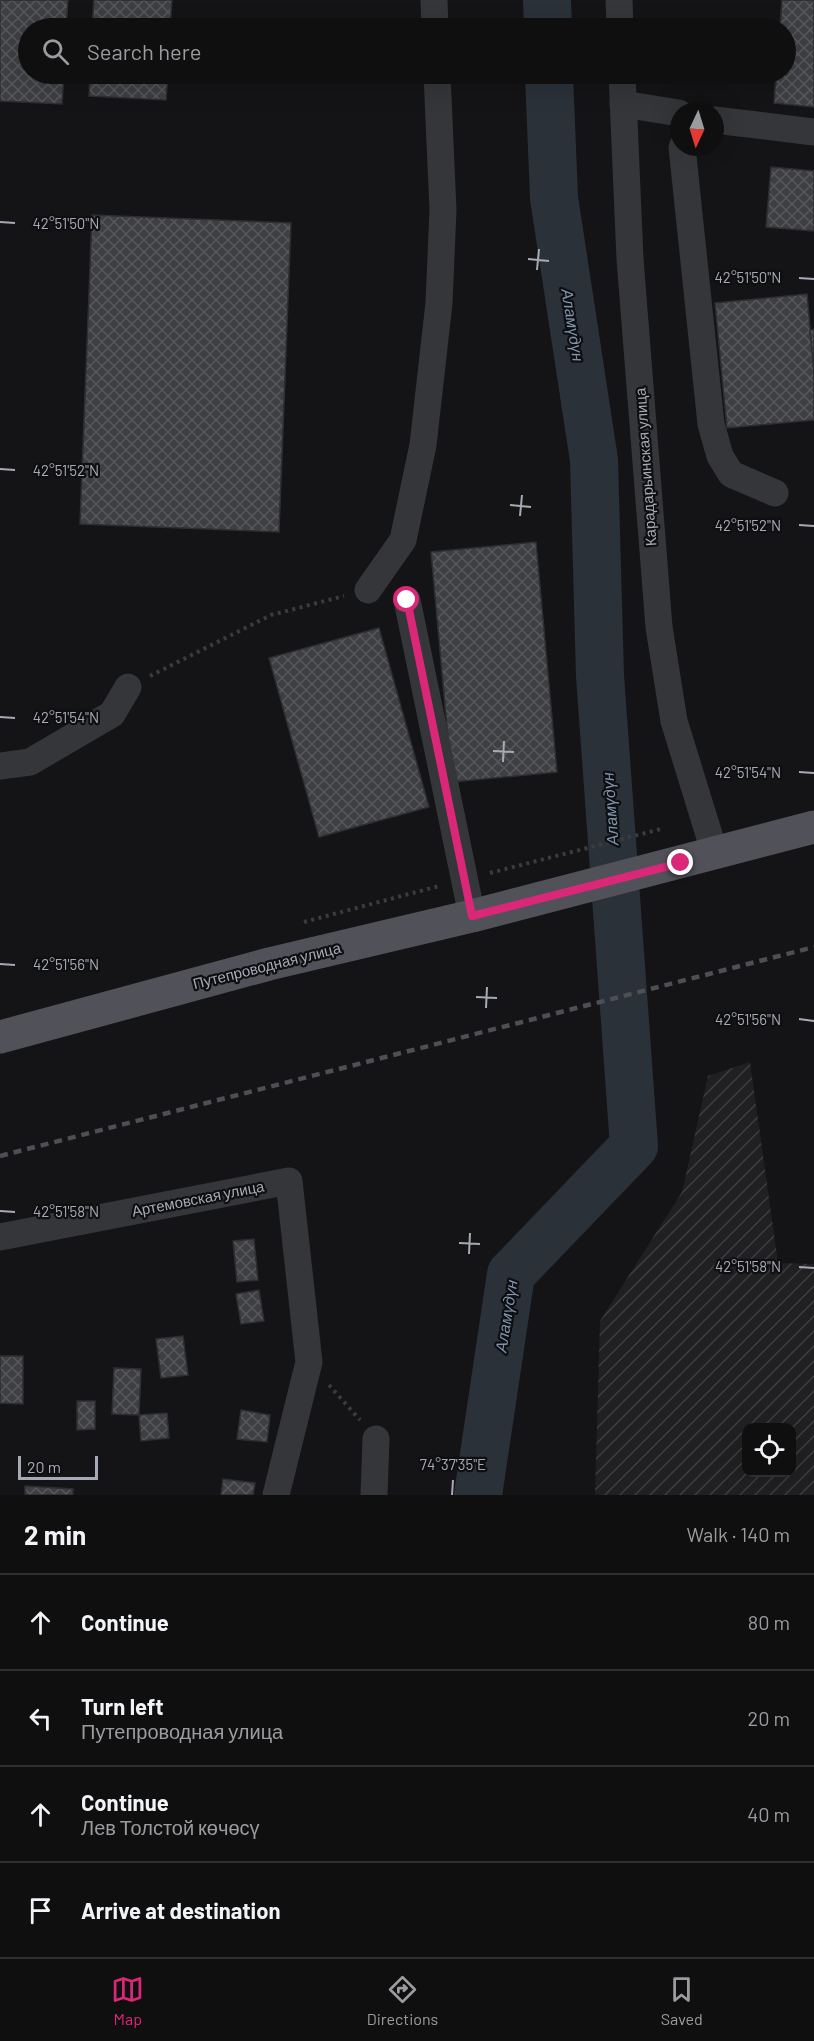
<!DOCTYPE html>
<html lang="en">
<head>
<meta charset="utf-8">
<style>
	:root { --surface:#0f0f10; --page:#181819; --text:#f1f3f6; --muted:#9b9c9f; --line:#2f2f30; --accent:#db2777 }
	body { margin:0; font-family:Barlow,sans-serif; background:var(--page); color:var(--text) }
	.controls { position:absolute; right:18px; bottom:18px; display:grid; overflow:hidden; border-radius:12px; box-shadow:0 6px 24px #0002 }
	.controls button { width:54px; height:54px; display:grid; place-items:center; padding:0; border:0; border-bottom:2px solid var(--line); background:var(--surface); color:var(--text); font:30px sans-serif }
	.compass { position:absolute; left:670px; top:102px; width:54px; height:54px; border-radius:50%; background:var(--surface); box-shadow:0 6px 24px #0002; rotate:184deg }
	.scale { position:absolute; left:18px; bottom:15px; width:80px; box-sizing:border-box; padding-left:6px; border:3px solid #a6aab5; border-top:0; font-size:16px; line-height:21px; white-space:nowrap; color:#a6aab5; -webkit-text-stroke:4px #0f0f11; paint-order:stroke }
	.stop { position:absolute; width:18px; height:18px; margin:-14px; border:4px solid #db2777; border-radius:50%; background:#fff }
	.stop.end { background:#db2777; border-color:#fff; box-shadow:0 2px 6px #0008 }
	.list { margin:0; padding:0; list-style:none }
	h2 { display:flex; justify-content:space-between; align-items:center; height:78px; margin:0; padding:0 24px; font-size:26px }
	h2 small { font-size:20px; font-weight:400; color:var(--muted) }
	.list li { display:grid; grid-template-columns:39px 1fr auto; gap:18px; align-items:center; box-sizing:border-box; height:96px; padding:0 24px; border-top:2px solid var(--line) }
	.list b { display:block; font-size:22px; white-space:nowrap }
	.list p { margin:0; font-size:20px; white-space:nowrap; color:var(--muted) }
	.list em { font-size:20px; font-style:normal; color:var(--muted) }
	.icon { flex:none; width:33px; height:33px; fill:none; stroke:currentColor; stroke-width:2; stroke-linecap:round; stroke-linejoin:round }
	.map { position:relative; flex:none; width:814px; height:1495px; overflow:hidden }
	.search { position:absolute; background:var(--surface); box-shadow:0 6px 24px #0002; left:18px; right:18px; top:18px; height:66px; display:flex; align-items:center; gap:15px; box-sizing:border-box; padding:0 21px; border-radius:33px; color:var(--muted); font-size:22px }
	.sheet { height:462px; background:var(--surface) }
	nav { display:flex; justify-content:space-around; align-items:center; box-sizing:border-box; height:84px; border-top:2px solid var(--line); background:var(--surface); font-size:16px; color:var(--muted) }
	nav a { display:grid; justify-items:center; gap:3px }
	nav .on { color:var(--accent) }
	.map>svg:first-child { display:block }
</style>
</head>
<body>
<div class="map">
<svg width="814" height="1495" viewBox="0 0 814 1495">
	<defs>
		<pattern id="industrial-furrows" width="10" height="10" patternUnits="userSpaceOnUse" patternTransform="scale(1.5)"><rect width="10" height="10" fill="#202023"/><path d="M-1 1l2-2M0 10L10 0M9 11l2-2" fill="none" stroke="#3d3e41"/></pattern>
		<pattern id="building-cross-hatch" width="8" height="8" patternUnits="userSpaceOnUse" patternTransform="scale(1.5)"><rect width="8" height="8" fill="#3e3f43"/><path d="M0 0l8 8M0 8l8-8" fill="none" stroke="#57585c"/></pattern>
	</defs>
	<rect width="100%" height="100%" fill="#141416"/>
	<path fill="url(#industrial-furrows)" fill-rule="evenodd" d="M750,1062L778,1263L814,1264V1495H595L600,1321L682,1192L708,1076ZM746,1428H792V1472H746Z"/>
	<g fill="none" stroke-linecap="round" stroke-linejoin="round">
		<g stroke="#2b3139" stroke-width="48">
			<path d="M547,0L548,28"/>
			<path d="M478,1495L511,1274L634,1146L600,676L594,460L554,198L549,74"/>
		</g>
	</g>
	<g fill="url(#building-cross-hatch)" stroke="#2e2e32" stroke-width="1.5">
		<path d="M0,0H68L66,28H28V74H64L62,104L0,101Z"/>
		<path d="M94,0H172L170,28H92Z"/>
		<path d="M782,0H814V107L774,103L776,74H786V28H780Z"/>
		<path d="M90,74H168L166,100L89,96Z"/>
		<path d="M771,167L814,171V231L766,227Z"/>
		<path d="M92,215L291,223L279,532L80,524Z"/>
		<path d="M807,294L814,371V420L727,428L715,303Z"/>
		<path d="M814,329V371L810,330Z"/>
		<path d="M536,542L557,772L452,782L431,552Z"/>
		<path d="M379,628L429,807L319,837L269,658Z"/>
		<path d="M254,1239L258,1280L237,1282L233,1241Z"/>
		<path d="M259,1290L264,1321L241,1324L236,1294Z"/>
		<path d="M183,1336L188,1375L161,1378L156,1339Z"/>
		<path d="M0,1356H23V1404L0,1403Z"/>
		<path d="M114,1368L141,1369L139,1415L112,1414Z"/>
		<path d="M77,1401H95V1429L77,1430Z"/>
		<path d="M241,1410L270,1415L267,1442L237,1439Z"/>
		<path d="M167,1413L169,1438L141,1441L139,1415Z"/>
		<path d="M223,1479L255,1483L253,1495H221Z"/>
		<path d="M25,1486L73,1489V1495H25Z"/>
	</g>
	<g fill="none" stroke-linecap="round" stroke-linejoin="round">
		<g stroke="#3b3c41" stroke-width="4" stroke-dasharray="3 4.5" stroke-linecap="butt">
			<path d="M150,676L271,615L344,596"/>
			<path d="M490,873L661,829"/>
			<path d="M304,922L439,886"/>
			<path d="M329,1385L360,1420"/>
		</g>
		<g stroke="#35363a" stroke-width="27">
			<path d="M434,0L435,28"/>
			<path d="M619,0L620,28"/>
			<path d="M622,74L630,259L659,627L674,721L715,854"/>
			<path d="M623,104L679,113"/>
			<path d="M715,120L814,132"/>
			<path d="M682,147L711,424L720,456L731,474L775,493"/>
			<path d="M368,590L403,540L423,445L439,303L443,210L437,74"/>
			<path d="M407,600L472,916"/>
			<path d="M0,766L30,762L112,714L128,687"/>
			<path d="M0,1237L289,1181L309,1362L276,1495"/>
			<path d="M374,1495L376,1439"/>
		</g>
		<path stroke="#515259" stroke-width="33" d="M0,1037L269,964L472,916L814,827"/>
		<path stroke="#4e4f55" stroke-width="4.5" stroke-dasharray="8 6" stroke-linecap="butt" d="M0,1156L814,947"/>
	</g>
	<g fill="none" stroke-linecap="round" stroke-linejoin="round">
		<path stroke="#db2777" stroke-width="8" d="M407,600L472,916L681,863"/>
	</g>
	<path fill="none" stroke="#a6aab5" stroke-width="2" d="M0,222L15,223M528,259L549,261M537,270L539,249M799,278L814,279M0,469L15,470M510,505L531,507M520,516L522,495M799,525L814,526M0,717L15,718M493,751L514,752M503,762L504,741M799,772L814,773M0,964L15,965M476,997L497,998M486,1008L487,987M799,1019L814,1021M0,1211L15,1212M459,1243L480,1244M469,1254L470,1233M799,1267L814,1268M452,1495L453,1480"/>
	<g text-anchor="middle" stroke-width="4.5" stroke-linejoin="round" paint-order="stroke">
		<g font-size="15" fill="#a6aab5" stroke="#0f0f11">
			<text transform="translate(646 467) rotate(-94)" y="5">Карадарьинская улица</text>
			<text transform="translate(267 966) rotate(-14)" y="5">Путепроводная улица</text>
			<text transform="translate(198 1199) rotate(-11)" y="5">Артемовская улица</text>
		</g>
		<g font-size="16" font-style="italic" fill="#7e94af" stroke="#0f0f11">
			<text transform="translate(573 325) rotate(81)" y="6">Аламүдүн</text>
			<text transform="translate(610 809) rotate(-94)" y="6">Аламүдүн</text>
			<text transform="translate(506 1316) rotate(-81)" y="6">Аламүдүн</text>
		</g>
	</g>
	<g font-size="15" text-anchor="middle" fill="#a6aab5" stroke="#0f0f11" stroke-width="4.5" stroke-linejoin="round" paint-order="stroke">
		<text x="66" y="229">42°51'50"N</text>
		<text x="748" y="283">42°51'50"N</text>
		<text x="66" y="476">42°51'52"N</text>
		<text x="748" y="531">42°51'52"N</text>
		<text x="66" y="723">42°51'54"N</text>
		<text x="748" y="778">42°51'54"N</text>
		<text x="66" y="970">42°51'56"N</text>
		<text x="748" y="1025">42°51'56"N</text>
		<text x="66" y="1217">42°51'58"N</text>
		<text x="748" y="1272">42°51'58"N</text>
		<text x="453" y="1470">74°37'35"E</text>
	</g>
</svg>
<div class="controls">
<button><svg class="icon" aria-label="locate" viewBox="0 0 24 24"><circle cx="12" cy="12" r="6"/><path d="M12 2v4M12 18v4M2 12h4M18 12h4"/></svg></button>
</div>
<svg class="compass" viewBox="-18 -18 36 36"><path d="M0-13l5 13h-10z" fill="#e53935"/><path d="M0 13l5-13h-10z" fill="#9b9c9f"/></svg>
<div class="scale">20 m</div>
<div class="stop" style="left:407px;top:600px"></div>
<div class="stop end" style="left:681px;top:863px"></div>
<div class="search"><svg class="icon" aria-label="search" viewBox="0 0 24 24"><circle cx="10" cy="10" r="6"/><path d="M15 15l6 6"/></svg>Search here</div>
</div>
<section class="sheet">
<h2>2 min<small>Walk · 140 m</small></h2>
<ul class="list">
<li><svg class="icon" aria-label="ahead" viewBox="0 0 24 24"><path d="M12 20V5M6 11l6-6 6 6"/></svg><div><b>Continue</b></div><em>80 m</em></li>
<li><svg class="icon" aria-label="left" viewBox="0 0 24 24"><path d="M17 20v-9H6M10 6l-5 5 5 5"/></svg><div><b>Turn left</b><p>Путепроводная улица</p></div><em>20 m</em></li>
<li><svg class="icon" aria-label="ahead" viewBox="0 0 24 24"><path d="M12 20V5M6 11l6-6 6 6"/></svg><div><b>Continue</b><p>Лев Толстой көчөсү</p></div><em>40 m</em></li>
<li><svg class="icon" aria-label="arrive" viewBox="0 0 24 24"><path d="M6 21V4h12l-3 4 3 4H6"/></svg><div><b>Arrive at destination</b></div></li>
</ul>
</section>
<nav>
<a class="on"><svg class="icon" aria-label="map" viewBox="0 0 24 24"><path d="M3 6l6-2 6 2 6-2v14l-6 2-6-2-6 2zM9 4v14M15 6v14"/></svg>Map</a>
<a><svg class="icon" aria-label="directions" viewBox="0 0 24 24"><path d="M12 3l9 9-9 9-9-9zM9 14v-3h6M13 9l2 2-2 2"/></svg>Directions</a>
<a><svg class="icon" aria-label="saved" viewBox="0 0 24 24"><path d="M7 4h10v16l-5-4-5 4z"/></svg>Saved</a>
</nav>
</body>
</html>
